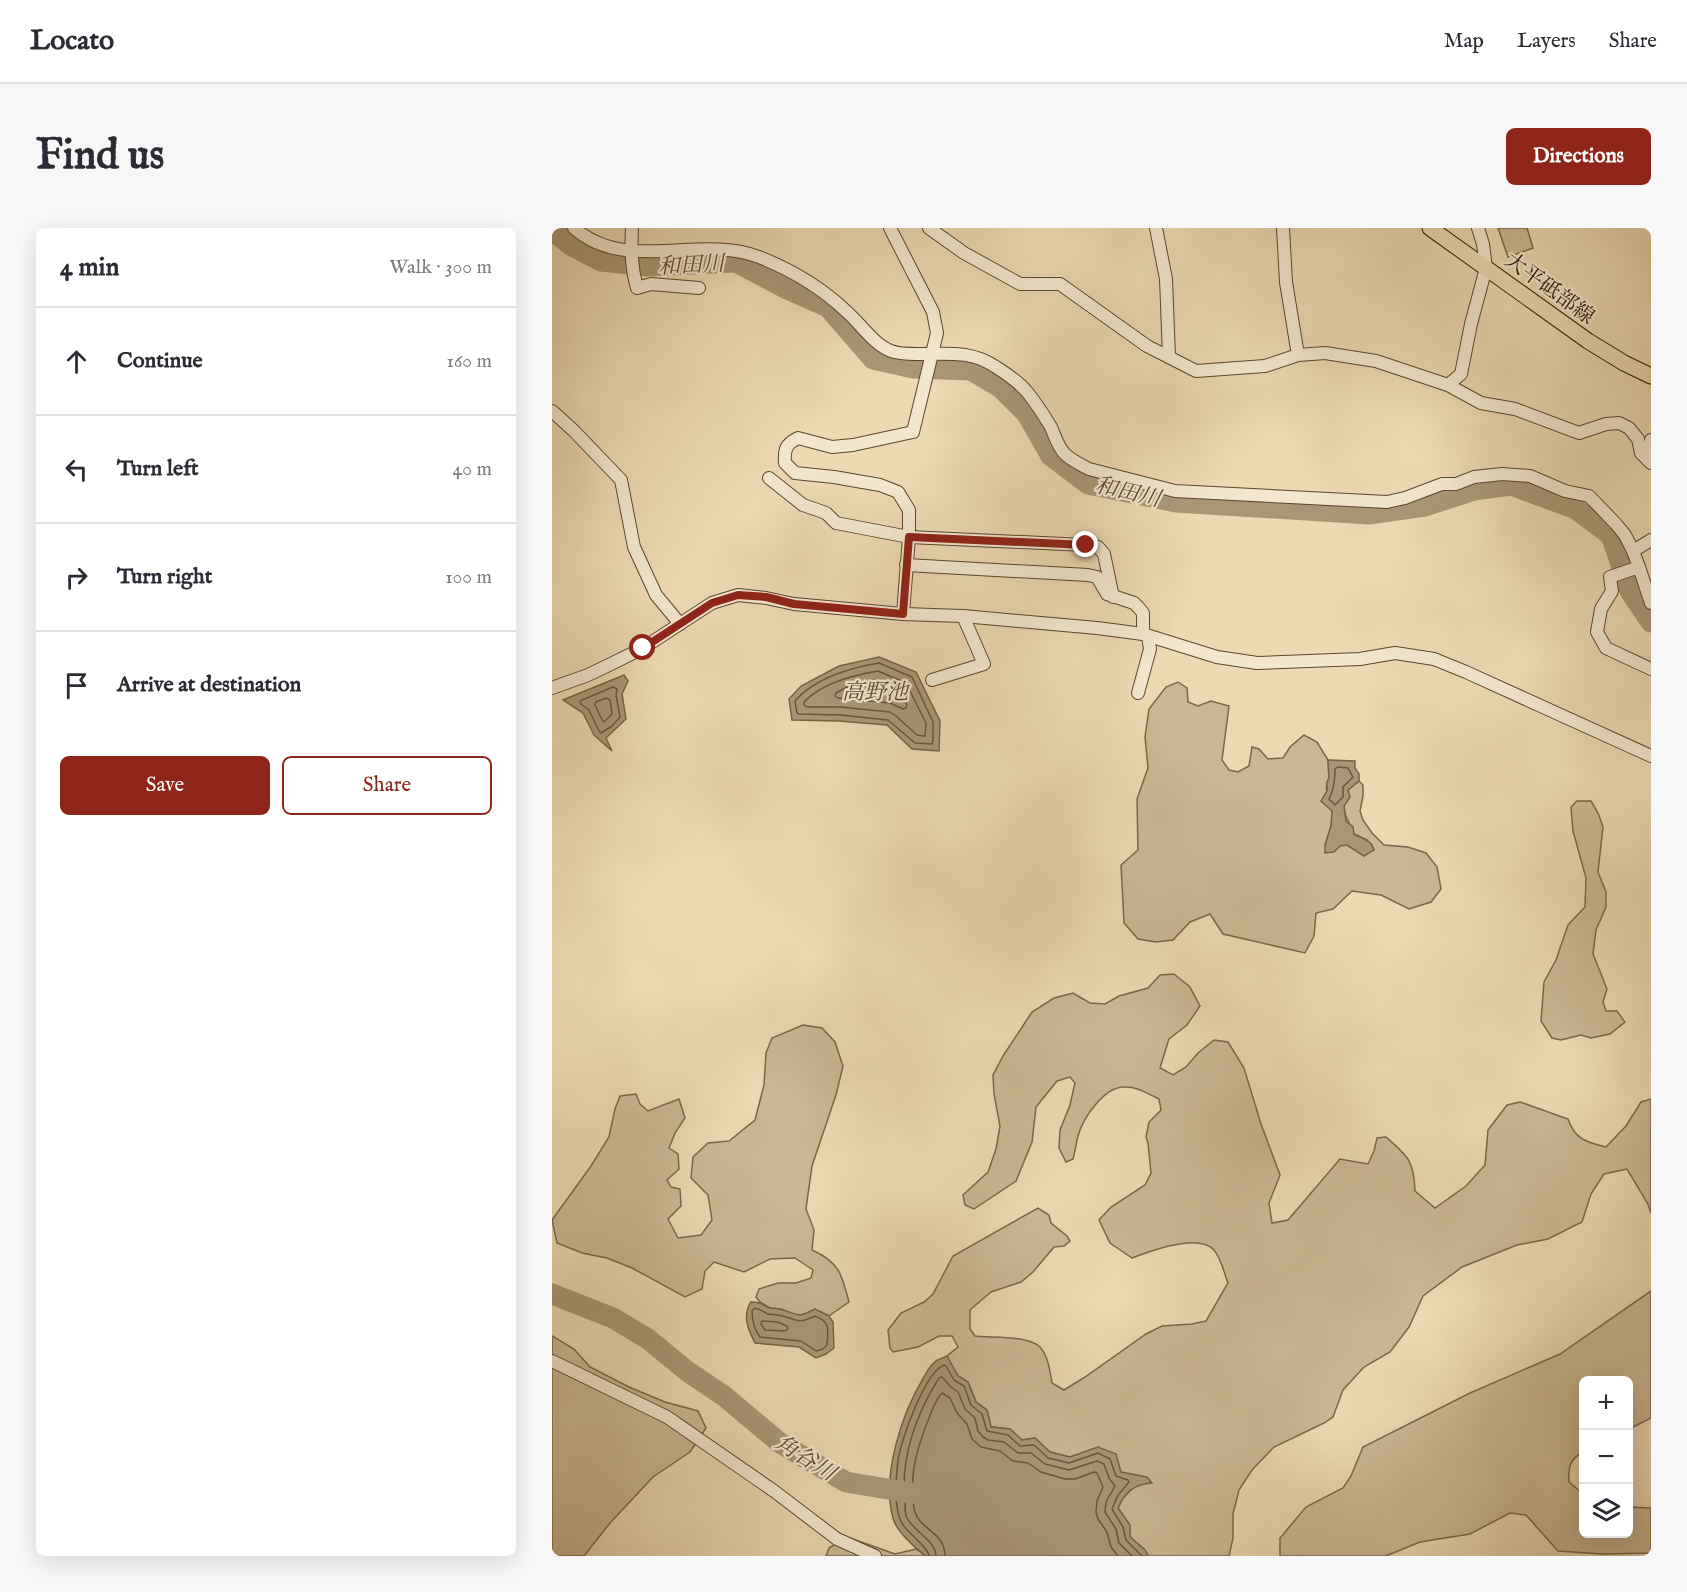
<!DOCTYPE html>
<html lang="en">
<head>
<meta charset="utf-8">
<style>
	:root { --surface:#fff; --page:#f7f7f7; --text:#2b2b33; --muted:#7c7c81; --line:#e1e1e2; --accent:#8f2418 }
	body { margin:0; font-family:"IM FELL English","Noto Serif JP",serif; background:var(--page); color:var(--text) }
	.controls { position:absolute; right:18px; bottom:18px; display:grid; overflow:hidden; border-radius:9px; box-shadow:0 6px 24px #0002 }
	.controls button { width:54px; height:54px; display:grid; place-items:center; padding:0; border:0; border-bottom:2px solid var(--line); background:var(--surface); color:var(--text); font:30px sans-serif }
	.stop { position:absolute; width:18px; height:18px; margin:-14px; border:4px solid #8f2418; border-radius:50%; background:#fff }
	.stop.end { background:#8f2418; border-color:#fff; box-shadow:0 2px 6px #0008 }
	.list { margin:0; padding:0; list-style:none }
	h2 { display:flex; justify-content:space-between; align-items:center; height:78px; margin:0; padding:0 24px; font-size:26px }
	h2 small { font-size:20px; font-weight:400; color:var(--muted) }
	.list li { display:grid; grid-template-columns:39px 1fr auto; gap:18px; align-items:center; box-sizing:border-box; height:108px; padding:0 24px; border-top:2px solid var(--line) }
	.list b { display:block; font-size:22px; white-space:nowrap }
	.list em { font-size:20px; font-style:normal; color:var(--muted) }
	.actions { display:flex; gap:12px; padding:18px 24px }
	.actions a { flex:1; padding:14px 0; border:2px solid var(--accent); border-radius:9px; text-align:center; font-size:21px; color:var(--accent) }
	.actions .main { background:var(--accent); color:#fff }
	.icon { flex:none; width:33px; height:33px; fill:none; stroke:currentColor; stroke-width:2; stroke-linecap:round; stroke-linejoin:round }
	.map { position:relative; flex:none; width:1099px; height:1328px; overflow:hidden; border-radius:9px }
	header { display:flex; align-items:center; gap:36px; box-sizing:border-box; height:84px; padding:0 30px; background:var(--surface); border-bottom:2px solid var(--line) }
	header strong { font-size:28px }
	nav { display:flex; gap:33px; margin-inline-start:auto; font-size:21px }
	.intro { display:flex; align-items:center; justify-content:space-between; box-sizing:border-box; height:144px; padding:0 36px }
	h1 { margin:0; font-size:42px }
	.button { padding:15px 27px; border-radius:9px; background:var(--accent); color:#fff; font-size:21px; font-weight:700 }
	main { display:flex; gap:36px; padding:0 36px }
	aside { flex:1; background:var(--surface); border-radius:9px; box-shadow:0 6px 24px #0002 }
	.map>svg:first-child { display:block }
</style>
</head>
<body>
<header>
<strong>Locato</strong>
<nav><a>Map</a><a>Layers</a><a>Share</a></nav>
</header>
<div class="intro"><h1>Find us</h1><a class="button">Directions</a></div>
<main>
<aside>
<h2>4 min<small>Walk · 300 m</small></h2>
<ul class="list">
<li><svg class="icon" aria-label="ahead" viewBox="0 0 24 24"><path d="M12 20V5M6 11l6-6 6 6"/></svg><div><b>Continue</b></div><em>160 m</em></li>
<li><svg class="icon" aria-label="left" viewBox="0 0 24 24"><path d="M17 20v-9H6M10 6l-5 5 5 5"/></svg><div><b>Turn left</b></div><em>40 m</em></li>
<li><svg class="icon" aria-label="right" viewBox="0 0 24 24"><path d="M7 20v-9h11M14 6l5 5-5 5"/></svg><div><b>Turn right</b></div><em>100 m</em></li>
<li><svg class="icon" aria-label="arrive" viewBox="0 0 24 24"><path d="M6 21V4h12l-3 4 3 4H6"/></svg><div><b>Arrive at destination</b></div></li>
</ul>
<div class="actions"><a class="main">Save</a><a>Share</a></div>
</aside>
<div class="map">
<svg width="1099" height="1328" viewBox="0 0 1099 1328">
	<rect width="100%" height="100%" fill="#ecd8b1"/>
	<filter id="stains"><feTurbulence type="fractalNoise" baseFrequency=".00333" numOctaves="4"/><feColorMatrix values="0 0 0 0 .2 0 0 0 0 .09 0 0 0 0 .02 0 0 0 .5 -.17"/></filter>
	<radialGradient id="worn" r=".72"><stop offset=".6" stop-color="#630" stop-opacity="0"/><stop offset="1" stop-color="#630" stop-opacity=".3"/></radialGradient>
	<g fill="#cbb793" stroke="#7a664a" stroke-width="1.5">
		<path d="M946,0H975L981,20L956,29Z"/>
		<path d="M626,454L635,460L636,474L646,478L659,473L677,478L670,532L677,542L686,544L697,538L700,519L707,521L716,531L731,530L738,519L752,507L765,514L776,532L777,550C770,561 779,573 780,584C781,595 777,606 773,617H795L812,627L815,612L802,606L793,586L792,578L796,562L807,553L811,557V568L808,583L811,592L820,605L832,617L856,619L874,625L885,639L889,661L879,674L857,681L829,667L800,663L781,681L764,685L762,708L753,725L671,706L658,686L638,694L621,712L604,714L586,711L572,695L569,637L586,622L585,571L596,540L593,509L597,481L614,459Z"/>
		<path d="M1025,573H1039L1046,585L1051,599L1046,644L1054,664V679L1044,702L1041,726L1055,761L1051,774L1054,783H1065L1073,794L1058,806L1039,810L1029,807L1009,812L1000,810L989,793L992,754L1004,732L1016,697L1033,679L1034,650L1021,603L1019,579Z"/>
		<path d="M622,746L638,759L648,778L635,797L617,811L608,840L621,847L634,839L646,825L662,812L676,814L692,840L709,896L728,947L717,975L720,995L736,992L788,931L816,936L822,923L825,910L834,909C856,928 862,933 863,963L883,980L914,958L933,937L936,902L955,877L968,874L1016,891C1023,912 1035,914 1054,919L1074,898L1089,874L1099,871V985L1096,976L1075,941L1052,946L1039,966L1030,994L996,1011L965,1017L910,1039L871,1068L857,1099L838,1124L812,1139L791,1162L781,1189L772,1195L722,1219L700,1242L687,1262L681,1286V1310L677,1328H596L593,1322L578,1309L577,1297L566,1280L571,1270L586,1255L569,1244L547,1219L518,1229L498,1224L483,1210L470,1212L458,1201L439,1199L435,1182L424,1174L416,1154L406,1148L395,1128L406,1119L400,1108H387L366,1119L341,1124L338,1120L336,1102L349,1085L372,1074L381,1066L401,1028L486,980L497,987L499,995L515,1008L518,1013L512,1018L502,1019L481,1044L469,1054L439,1064L418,1082V1101L423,1108C440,1110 475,1107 488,1119C496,1128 498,1143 500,1155L512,1162L533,1149L594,1106L610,1098L640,1096L654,1093L676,1055C672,1045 669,1029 661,1021C645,1005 598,1023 580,1030L558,1015L547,992L559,979L593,957L599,945L596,915L594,909L597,894L609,882L607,871C596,866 584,858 572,859C552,859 531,890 526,908C524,916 523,924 521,931L514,934L507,920L508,902L518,877L523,855L518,849L505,853L484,879L480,914L464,953L422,981L413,977L411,967L436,944L444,921L448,898L442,866L441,847L451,828L480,784L502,770L521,765L538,775L553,776L567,768L596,760L608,747Z"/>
		<path d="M251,797L270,800L283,814L291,838L284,867L260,938L254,981L262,1002L260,1022C287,1034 290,1046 297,1074L277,1088L263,1081L252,1087L245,1088L229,1081L218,1080L208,1074L204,1069L207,1061L226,1055H244L259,1050L261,1042L243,1030L218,1031L192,1044L162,1034L153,1043L150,1061L133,1069L80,1040L55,1030L30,1025L5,1015L0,992L39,938L57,909L63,881L68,868L84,866L88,876L96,883L127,871L133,890L123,905L117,920L126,926L127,941L115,952L119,959L128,961L129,978L116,991L126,1010L149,1007L160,992L156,967L139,950L141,929L156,915L177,913L203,892L212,857L214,825L220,810Z"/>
		<path d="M1099,1063V1190L1077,1201L1076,1152H1032L1031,1224C1018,1231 1016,1239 1017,1254L1031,1266L1032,1306H1076L1077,1279L1099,1280V1325L1050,1326L1006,1323L974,1287L958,1285L918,1306L868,1314L834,1328H728V1310L754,1279L791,1260L799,1248L811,1219L918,1165L1008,1126Z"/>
		<path d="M0,1108L22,1121L38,1139L77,1159L113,1174L146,1183L154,1200L138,1224L101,1249L58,1295L32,1328H0Z"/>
		<path d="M295,1309L343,1326L364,1321L374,1328H274L277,1320Z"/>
	</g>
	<g fill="#aa9675" stroke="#766346" stroke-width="1.5">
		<path d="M327,429L364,444L388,493L387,523L360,521L335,497L287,493L240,492L237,471L249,458L287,438Z"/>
		<path d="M72,447L76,453L70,466L74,491L54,510L60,523L42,507L31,485L11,472Z"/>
		<path d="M776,532L803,533V540L807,546V553L796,562L798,569L792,578L794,593L801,599L802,606C810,611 820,612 822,622L812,628L795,617L788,618L782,624L773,625V617L779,598L780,583L769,573L775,563V554L777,550Z"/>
		<path d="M199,1074C210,1074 208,1076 217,1080C222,1081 227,1080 231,1082C248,1087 246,1090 263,1081L277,1088L281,1094L282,1120L274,1126L264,1130L247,1119L203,1115C196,1101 190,1088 199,1074Z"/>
		<path d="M395,1128L406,1148L416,1154L424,1174L435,1182L439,1199L458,1201L470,1212L483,1210L498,1224L518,1229L546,1219L564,1226L569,1244L595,1249L600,1255C582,1256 573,1264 566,1280L578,1297V1309L593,1322L596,1328H374C363,1320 344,1303 341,1290C329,1248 350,1185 372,1149C375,1144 378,1137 383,1134C386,1131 391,1130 395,1128Z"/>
	</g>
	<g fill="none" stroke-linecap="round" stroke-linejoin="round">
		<g stroke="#6a563a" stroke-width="1.5">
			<path d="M327,435L360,449L381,494V513L380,516L363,515L336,492L288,487L247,486L245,485L243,473C263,450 297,440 327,435Z"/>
			<path d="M326,443L354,455L374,495L373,508L365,507L344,488L338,484L288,479H255L252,477V474C269,456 302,447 326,443Z"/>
			<path d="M325,453L347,462L355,477L354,480L351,481L338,475L286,470L283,468L284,465L295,459Z"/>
			<path d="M61,459L65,461L64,467L68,489L60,498L49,505L47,503L37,482L29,476L28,474L30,472Z"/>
			<path d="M54,470L58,472L60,486L52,494L50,492L43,477L44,474Z"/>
			<path d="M786,539L796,540L801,549L791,559V569L783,577L777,571C782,562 783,551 783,541Z"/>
			<path d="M203,1080C209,1081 211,1084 216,1086C220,1087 223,1086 226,1087C245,1090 242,1098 263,1088C279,1094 276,1102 275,1117L271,1121L264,1123L249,1113L208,1109C202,1101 200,1093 200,1083Z"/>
			<path d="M210,1093L226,1094L235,1098L236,1101L233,1103L213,1102L209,1096Z"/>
			<path d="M377,1328C375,1316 350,1303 347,1288C342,1270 344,1250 346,1232C349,1212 373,1144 392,1137L394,1138L402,1152L412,1158L419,1177L430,1186L435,1203L456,1207L468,1218L482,1217L496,1230L517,1235L546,1225L558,1231L564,1248L576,1252L577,1254L566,1267L560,1281L571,1299L574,1312L590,1328"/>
			<path d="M384,1328C383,1311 361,1304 354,1288C353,1284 353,1278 353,1274C348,1231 364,1186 387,1150L390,1149L398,1158L406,1164L413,1181L423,1190L426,1203L431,1209L436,1212L452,1214L466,1225H479L493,1236L517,1242L545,1233L552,1236L557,1250L563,1258L554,1274L553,1284L564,1301L567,1315L580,1328"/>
			<path d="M393,1328C393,1304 368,1302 363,1284C361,1280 362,1274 361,1270C358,1240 368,1212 379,1185C382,1177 385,1170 390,1165L398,1170L405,1185L415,1196L420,1211L429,1219L448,1223L461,1233L476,1235L489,1244L513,1251H523L542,1244L545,1245L551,1259L545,1273L544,1284L546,1291L555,1304L559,1319L566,1328"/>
		</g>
		<g stroke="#aa9675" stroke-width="21">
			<path d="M0,2L20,18L49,33L97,38L184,34L235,61L276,79L321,131L361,140L419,142L449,160L475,186L499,228L536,256L624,274L817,286L873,278L922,262L959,257L1024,281L1059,307L1078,363L1099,394"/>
			<path d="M0,1066L61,1090L96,1111L135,1143L172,1168L228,1215L294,1254L365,1266"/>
		</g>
		<defs>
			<g id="minor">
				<path d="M22,0C74,46 149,6 207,29C240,42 269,59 295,84C309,96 321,116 339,123C347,126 357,126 365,126C395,126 419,122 444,139C455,146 468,155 476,165C483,174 493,189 499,199C503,208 506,220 514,227C521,233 529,237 537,241L623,263L835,274L853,270L890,256H904L922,249L950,246L978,248L1013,263L1037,268L1064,296L1073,307L1081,323"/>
				<path d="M80,0C79,21 79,39 85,60L99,56L147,60"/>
				<path d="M338,0L381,84L385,105L361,204L301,217L280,219L246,210C234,216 232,221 233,235L243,245L282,249L328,257L346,264L357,282V309L351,386"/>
				<path d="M377,0L412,25L468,56H508L595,118L644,143L713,138L746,127L773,125L824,133L896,157L929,175L963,181L1027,205L1054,196L1067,195L1077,200L1086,211L1089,225L1099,235"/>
				<path d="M604,0L614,51L617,129"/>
				<path d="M731,0L734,54L746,127"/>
				<path d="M896,157L909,146L919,96L934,40L931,16L926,0"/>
				<path d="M0,183L22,203L69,252L82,319L104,367L128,396"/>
				<path d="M1096,232L1099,212"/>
				<path d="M217,250L251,277L274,285L284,295L357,309L534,317L546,319L552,326L561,369"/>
				<path d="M1099,312L1081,323L1087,339L1058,349L1060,363L1049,381L1045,404L1054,420L1099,441"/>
				<path d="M354,337L536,347L545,349L555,366L582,375L587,380L591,385V406"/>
				<path d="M1087,339L1099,375"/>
				<path d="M380,452L432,436L411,388"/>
				<path d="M0,460L36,447L63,434L91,420L160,375L186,367L214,370L242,376L351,386L411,388L545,400L591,406L665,429L705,435L808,431L843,425L882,431L914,444L1099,528"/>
				<path d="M586,465L598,421L596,408"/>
				<path d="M0,1133L115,1189L222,1263L285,1311L323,1328"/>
			</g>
			<path id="major" d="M878,0L1036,113L1072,135L1099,148"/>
		</defs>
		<use href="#minor" stroke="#5a462c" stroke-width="14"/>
		<use href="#major" stroke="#291600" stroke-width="17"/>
		<use href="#minor" stroke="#f3e6cc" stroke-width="12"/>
		<use href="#major" stroke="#ecd8b1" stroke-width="15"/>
	</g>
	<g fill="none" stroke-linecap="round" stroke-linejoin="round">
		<path stroke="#8f2418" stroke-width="8" d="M91,420L160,375L186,367L214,369L242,376L351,386L357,309L534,317"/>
	</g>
	<g text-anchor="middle" stroke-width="4.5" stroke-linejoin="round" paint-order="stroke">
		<g font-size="21" fill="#291600" stroke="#f3e6cc">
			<text transform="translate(998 60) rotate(36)" y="7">大平砥部線</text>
		</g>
		<g font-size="22" font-style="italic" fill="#5d492f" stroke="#f3e6cc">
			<text transform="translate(139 36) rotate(-3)" y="8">和田川</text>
			<text transform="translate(576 263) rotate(13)" y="8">和田川</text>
			<text x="323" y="471">高野池</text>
			<text transform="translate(254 1229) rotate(32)" y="8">角谷川</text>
		</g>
	</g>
	<rect width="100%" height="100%" filter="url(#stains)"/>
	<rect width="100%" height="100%" fill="url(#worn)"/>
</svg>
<div class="controls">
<button>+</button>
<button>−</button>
<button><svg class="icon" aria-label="layers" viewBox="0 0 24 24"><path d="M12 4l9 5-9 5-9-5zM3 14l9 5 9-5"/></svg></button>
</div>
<div class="stop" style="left:91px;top:420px"></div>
<div class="stop end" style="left:534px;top:317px"></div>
</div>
</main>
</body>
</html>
